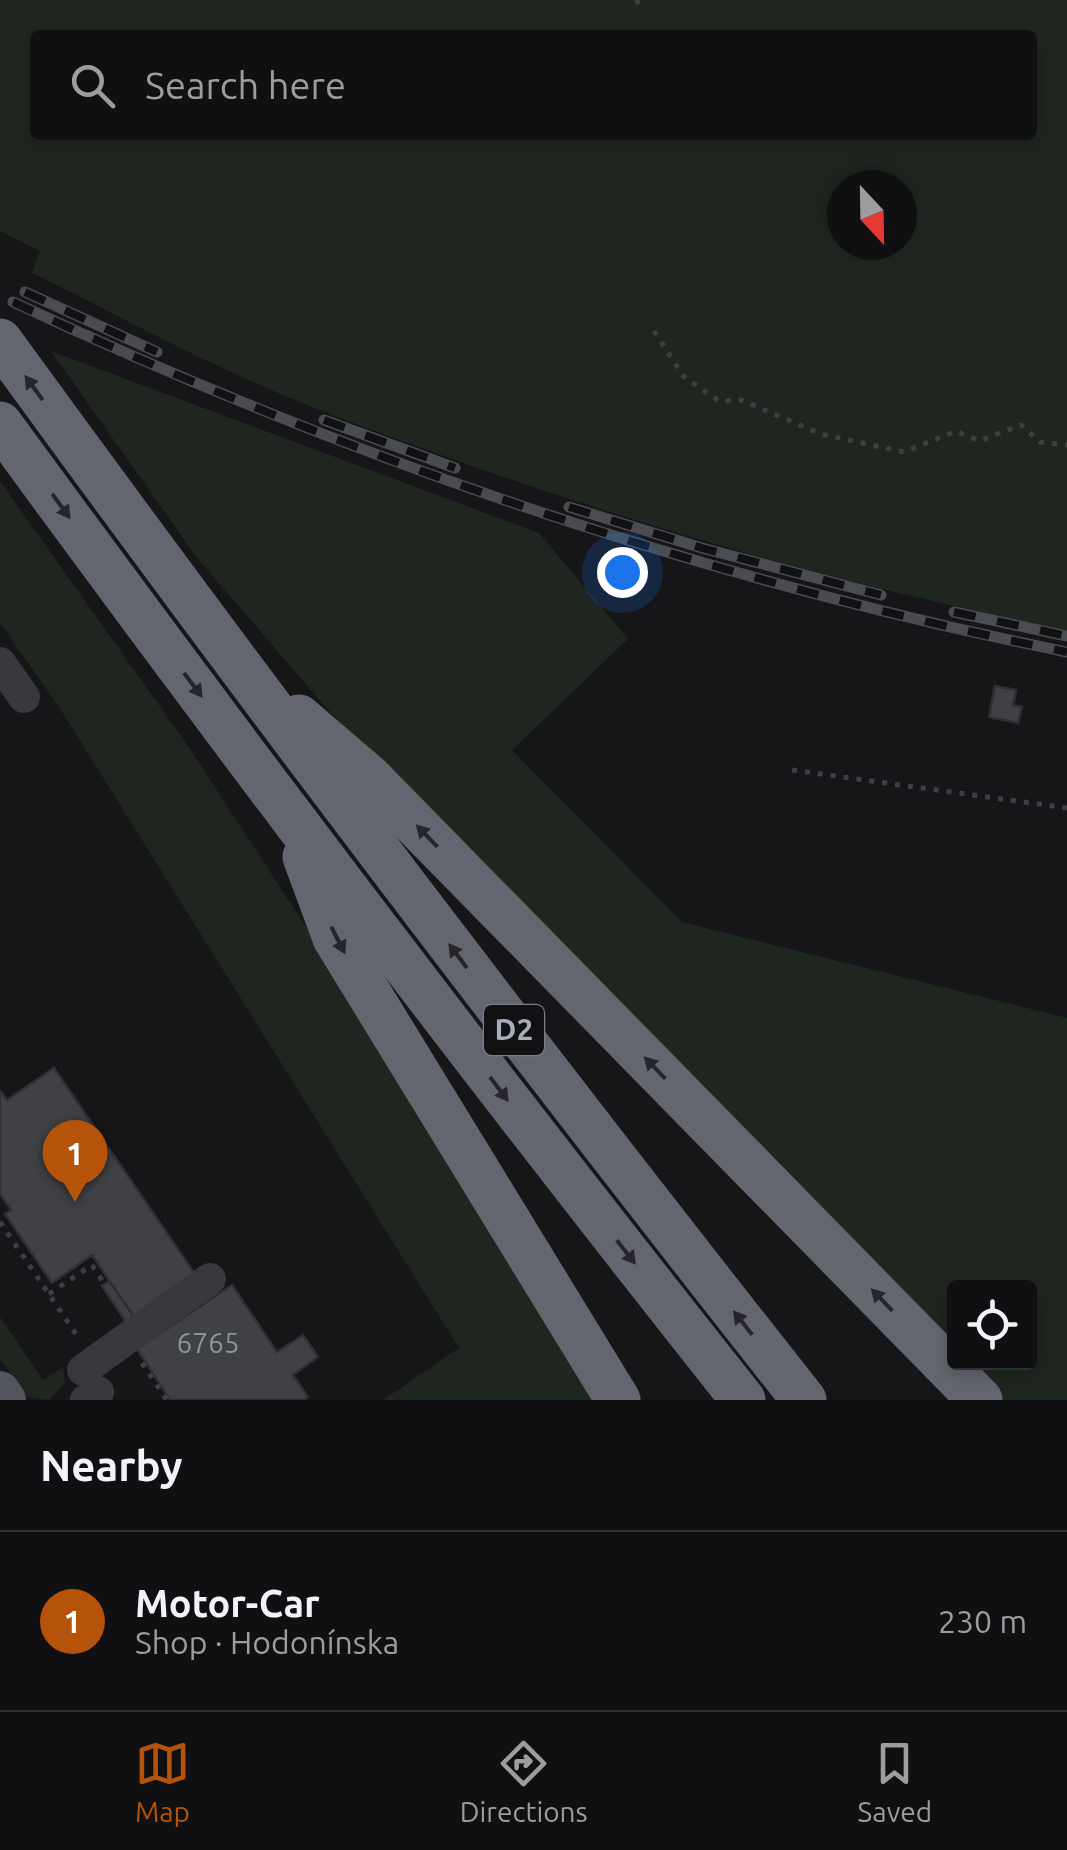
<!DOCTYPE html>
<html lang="en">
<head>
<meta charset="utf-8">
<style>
	:root { --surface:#101012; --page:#19191b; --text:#f1f3f6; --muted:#9c9d9f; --line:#303032; --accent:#b45309 }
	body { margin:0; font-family:Ubuntu,sans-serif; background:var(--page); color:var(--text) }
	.controls { position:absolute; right:30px; bottom:30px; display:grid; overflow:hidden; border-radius:10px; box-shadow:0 5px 15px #0003 }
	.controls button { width:90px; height:90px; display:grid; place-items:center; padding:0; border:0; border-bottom:2px solid var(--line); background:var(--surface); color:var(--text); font:50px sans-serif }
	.compass { position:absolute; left:827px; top:170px; width:90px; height:90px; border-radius:50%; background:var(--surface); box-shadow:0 5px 15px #0003; rotate:158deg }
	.you { position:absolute; left:622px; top:572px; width:35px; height:35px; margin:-25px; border:8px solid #fff; border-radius:50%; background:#1a73e8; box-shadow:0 0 0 15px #1a73e833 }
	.badge { display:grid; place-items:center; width:65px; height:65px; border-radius:50%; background:var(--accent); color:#fff; font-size:32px; font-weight:700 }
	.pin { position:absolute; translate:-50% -82px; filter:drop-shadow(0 2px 5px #0008) }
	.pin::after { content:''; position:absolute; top:52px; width:35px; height:30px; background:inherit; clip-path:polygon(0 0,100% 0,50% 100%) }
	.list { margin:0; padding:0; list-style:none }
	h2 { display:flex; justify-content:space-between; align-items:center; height:130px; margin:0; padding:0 40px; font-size:42px }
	h2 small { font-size:32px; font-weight:400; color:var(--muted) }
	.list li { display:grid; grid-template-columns:65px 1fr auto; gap:30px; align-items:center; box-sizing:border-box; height:180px; padding:0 40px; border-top:2px solid var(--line) }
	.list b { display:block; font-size:38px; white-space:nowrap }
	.list p { margin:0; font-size:32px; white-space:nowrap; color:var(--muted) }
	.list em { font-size:32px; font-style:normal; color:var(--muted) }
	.icon { flex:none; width:55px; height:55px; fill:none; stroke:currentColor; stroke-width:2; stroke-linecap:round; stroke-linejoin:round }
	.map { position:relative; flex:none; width:1067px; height:1400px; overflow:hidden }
	.search { position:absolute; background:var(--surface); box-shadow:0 5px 15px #0003; left:30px; right:30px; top:30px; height:110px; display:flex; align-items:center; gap:25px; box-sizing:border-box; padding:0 35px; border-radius:10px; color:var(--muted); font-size:38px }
	.sheet { height:310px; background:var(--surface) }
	nav { display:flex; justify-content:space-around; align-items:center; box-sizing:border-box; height:140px; border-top:2px solid var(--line); background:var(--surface); font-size:28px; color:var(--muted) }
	nav a { display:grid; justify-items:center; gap:5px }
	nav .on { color:var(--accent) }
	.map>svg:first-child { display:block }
</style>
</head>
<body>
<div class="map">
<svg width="1067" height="1400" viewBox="0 0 1067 1400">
	<rect width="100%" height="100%" fill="#161618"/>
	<g fill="#1e261f" fill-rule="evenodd">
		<path d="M0,0H1067V631C864,589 664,534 469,465C390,437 311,409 235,374C167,343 100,306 32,273L40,251L0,231ZM35,35H1032V135H35ZM842,185H902V245H842Z"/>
		<path d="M51,351L539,533L628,639L512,750L682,922L1067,1018V1400H998L961,1363L1030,1362V1288H954V1356L337,720L197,558Z"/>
		<path d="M0,481L190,749L439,1131L603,1400H383L459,1348L59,707L0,623Z"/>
		<path d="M0,1317L43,1380L63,1367L65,1383L49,1400L27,1397L0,1359Z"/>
	</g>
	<g fill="#404145" stroke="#303034" stroke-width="2.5">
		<path d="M995,686L1016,690L1013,705L1022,707L1018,723L989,717Z"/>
		<path d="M54,1068L197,1277L136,1320L92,1255L52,1283L5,1214L11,1210L0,1194V1091L7,1100Z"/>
		<path d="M109,1281L136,1320L142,1346L102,1286Z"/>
		<path d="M232,1285L277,1352L303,1335L318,1357L293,1375L308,1397L303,1400H170L137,1349Z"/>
	</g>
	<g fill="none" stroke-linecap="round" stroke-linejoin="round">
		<g stroke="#3d3f44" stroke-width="5" stroke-dasharray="5 8" stroke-linecap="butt">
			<path d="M636,0L640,5"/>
			<path d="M654,331L684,377L719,401L741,400L821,434L904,452L956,431L979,441L1021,425L1040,442L1067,445"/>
			<path d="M792,770L1067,808"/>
			<path d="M0,1222L80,1340"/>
			<path d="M49,1294L92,1265L122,1310"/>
			<path d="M142,1363L167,1400"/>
		</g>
		<g stroke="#37383d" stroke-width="32">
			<path d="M0,663L24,697"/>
			<path d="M83,1370L210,1279"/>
			<path d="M86,1400L98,1392"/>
		</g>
		<path stroke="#53555c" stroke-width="40" d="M0,1391L6,1400"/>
		<g stroke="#63666e" stroke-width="45">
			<path d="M0,341C261,700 529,1052 804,1400"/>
			<path d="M0,424C241,754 489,1080 743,1400"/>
			<path d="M299,717L369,777L980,1400"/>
			<path d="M305,857L335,938L618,1400"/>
		</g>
		<defs>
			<g id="rail">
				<path d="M25,292L157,352"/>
				<path d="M13,302C350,459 702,579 1067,652"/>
				<path d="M324,420L455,468"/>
				<path d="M569,507L702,548L881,595"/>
				<path d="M954,612L1067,636"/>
			</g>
		</defs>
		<use href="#rail" stroke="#4a4c52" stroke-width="11"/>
		<use href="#rail" stroke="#111113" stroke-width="8" stroke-dasharray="22" stroke-linecap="butt"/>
	</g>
	<defs><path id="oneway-solid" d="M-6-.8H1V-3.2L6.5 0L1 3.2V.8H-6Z" transform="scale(2.5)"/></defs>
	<g fill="#26262a">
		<use href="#oneway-solid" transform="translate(34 388) rotate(-126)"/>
		<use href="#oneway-solid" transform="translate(61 506) rotate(54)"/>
		<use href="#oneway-solid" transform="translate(193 685) rotate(53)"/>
		<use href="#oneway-solid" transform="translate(427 836) rotate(-134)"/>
		<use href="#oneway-solid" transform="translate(338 940) rotate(63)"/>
		<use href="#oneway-solid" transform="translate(458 956) rotate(-127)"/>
		<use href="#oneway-solid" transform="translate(655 1068) rotate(-134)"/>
		<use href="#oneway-solid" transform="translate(499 1089) rotate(53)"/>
		<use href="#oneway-solid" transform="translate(626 1252) rotate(52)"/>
		<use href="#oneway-solid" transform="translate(882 1300) rotate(-134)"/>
		<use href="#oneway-solid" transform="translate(743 1323) rotate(-128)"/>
	</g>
	<g text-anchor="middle" stroke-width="9" stroke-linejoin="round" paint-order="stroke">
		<g font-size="28" fill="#8e929b">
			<text x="208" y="1353">6765</text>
		</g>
		<rect fill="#111113" stroke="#7b7e86" stroke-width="2.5" x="484" y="1005" width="60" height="50" rx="8"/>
		<g font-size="30" font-weight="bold" fill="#a8adb8">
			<text x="514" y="1040">D2</text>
		</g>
	</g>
</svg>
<div class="controls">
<button><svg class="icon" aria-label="locate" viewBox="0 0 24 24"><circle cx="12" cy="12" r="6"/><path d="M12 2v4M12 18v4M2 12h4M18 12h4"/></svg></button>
</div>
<svg class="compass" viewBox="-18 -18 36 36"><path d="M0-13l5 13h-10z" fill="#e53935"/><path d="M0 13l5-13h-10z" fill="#9c9d9f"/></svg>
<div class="you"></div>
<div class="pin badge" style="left:75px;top:1202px">1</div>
<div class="search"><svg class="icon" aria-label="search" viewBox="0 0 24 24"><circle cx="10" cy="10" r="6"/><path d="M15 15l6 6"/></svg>Search here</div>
</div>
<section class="sheet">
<h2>Nearby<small></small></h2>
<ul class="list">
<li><span class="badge">1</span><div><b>Motor-Car</b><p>Shop · Hodonínska</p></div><em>230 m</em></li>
</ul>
</section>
<nav>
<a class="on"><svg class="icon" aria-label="map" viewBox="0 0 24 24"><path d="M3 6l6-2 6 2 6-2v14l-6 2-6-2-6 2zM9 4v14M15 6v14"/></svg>Map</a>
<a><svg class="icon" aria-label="directions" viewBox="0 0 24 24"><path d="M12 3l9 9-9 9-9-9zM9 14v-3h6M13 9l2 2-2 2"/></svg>Directions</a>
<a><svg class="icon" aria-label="saved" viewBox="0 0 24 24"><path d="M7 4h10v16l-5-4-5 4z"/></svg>Saved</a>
</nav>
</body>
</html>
